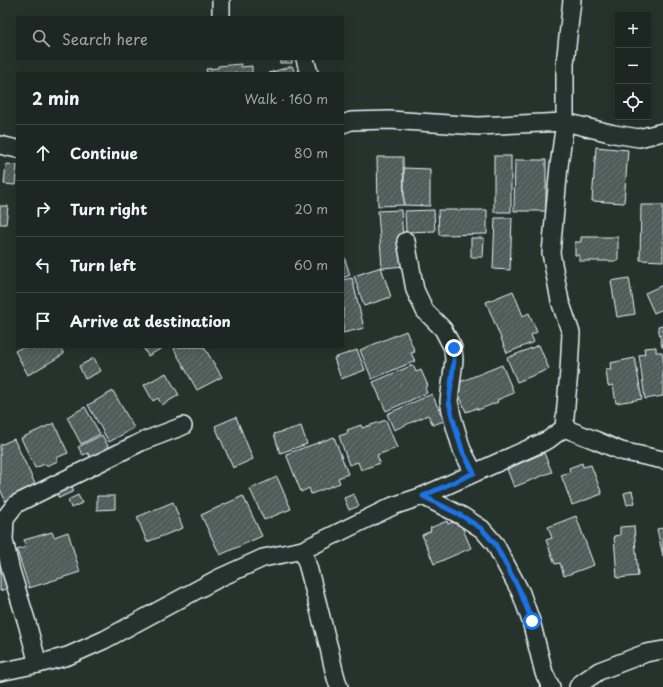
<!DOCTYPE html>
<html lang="en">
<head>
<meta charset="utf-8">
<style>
	:root { --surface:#1c2622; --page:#252e2a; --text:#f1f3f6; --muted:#a0a5a5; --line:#3a4340 }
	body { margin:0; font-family:"Playpen Sans",sans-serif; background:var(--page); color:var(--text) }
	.controls { position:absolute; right:12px; top:12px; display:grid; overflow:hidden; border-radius:0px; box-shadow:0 2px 10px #0003 }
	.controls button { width:36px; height:36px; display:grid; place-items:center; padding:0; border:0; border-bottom:1px solid var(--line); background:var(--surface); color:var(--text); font:20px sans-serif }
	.stop { position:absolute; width:12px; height:12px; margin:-9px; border:3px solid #1a73e8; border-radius:50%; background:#fff }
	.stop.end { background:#1a73e8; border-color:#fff; box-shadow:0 1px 4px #0008 }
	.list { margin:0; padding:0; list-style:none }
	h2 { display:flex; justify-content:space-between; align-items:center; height:52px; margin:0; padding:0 16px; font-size:17px }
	h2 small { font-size:13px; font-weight:400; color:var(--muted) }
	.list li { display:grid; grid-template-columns:26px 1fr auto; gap:12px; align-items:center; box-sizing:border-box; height:56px; padding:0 16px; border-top:1px solid var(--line) }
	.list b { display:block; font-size:15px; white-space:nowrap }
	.list em { font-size:13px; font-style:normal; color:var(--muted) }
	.icon { flex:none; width:22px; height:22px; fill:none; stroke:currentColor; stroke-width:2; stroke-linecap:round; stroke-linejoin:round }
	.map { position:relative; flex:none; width:663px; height:687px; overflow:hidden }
	.search { position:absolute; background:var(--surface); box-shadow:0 2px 10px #0003; left:16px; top:16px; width:328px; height:44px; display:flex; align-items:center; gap:10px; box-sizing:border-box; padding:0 14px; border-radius:0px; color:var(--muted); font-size:15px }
	.panel { position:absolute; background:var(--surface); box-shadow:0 2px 10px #0003; left:16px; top:72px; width:328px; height:276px; border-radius:0px }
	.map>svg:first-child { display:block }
</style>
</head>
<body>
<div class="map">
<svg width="663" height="687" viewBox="0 0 663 687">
	<defs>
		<pattern id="building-hatch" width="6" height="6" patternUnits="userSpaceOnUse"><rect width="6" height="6" fill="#505c59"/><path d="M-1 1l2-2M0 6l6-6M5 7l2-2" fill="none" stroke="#697472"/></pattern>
	</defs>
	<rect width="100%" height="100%" fill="#26332d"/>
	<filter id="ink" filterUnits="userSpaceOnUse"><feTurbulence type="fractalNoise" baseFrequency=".025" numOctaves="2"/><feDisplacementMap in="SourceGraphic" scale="8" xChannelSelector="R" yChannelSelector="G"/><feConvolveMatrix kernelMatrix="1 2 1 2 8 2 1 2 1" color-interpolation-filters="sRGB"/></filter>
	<g filter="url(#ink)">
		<g fill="url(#building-hatch)" stroke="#e8f1f8">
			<rect x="280" y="59" width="12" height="4"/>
			<path d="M241,64V67L252,66V73H207L206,69L218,68V66Z"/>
			<path d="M292,66L295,73H269Z"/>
			<path d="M596,147L628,150L624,203L592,201Z"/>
			<rect x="494" y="156" width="17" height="56"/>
			<path d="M377,157H403L404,205L378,206Z"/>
			<path d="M515,160H546V211H514Z"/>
			<path d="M6,164L17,165L15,185L4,184Z"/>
			<path d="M404,168L430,169V206L404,205Z"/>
			<path d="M641,205H663V261L640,260Z"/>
			<path d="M0,206H8L6,224H0Z"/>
			<path d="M401,210L405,266L382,268L378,211Z"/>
			<path d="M434,210L435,231L406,232L405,211Z"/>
			<path d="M438,210H487V234L439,235Z"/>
			<path d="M495,218H512L510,270L493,269Z"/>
			<path d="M581,237H618V261H579V255H575V242H581Z"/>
			<path d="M471,238H484L483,257H471Z"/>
			<path d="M343,253L350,275L343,278Z"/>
			<path d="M381,267L391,297L364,306L354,276Z"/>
			<path d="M352,278L364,328L343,333V280Z"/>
			<path d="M629,278L635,314L617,317L611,281Z"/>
			<path d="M663,285V309L654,313L645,293Z"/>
			<path d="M513,291L523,316L529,313L537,332L531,335L534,342L507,353L486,302Z"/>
			<path d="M663,325V347H662L658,326Z"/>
			<path d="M406,331L415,352L411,353L415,361L372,379L360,350Z"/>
			<path d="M539,345L549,369L517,382L507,358Z"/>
			<path d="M23,347H60L64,354L28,375L15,351Z"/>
			<path d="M143,347H164L148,356Z"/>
			<path d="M176,347H204L222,377L197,390L174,349Z"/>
			<path d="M656,347V352H662L663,358V396L645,399L639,355L645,354L644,348Z"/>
			<path d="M357,350L365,370L341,379L334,358Z"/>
			<path d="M94,358L101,371L85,379L79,366Z"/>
			<path d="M635,358L642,399L616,403L613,385L608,386L606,370H611L610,363Z"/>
			<path d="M413,365L416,372L421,370L428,386L425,388L427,393L386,411L373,382Z"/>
			<path d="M502,365L514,393L497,400L498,402L478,410L477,408L466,412L455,384Z"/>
			<path d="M166,373L179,395L162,405L158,398L153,401L144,385Z"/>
			<path d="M113,391L134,428L109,442L88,405Z"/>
			<path d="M432,394L444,421L433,425L428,415L394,430L387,414Z"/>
			<path d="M85,407L100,434L81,444L67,417Z"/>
			<path d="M236,417L253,459L233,468L215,426Z"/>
			<path d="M386,420L397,448L377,455L380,463L361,470L358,462L349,465L339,436L348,433L347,430L361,425L362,428Z"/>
			<path d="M54,423L68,453L56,458L58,461L46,466L45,464L35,468L21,438Z"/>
			<path d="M301,426L307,444L280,453L274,434Z"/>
			<path d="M102,435L113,455L94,464L88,453L83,455L78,447Z"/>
			<path d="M334,437L348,474L338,478L340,483L311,494L309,488L301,492L286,454Z"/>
			<path d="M14,439L37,488L6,502L0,489V445Z"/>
			<path d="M544,453L552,472L514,487L507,469Z"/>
			<path d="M582,463L583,467L591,465L602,494L572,505L561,475L570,472L569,468Z"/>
			<path d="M277,477L291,509L264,520L250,489Z"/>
			<path d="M68,478L74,491L59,498L53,485Z"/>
			<path d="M632,491L635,503L627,505L624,493Z"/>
			<path d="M354,494L359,506L349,510L344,498Z"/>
			<path d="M78,495L82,503L71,508L68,500Z"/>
			<path d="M97,496H115V509L97,510Z"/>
			<path d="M243,496L262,536L220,555L201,515Z"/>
			<path d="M173,502L183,528L147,542L137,517Z"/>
			<path d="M576,516L594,565L564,576L560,563L555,564L546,540L552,538L548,527Z"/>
			<path d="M459,520L471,548L434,564L422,535L431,531L430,528L447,521L448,524Z"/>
			<path d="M634,526L638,576L617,578L614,536L620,535V527Z"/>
			<path d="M663,528V556L657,529Z"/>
			<path d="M52,532L54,537L68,532L80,572L29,588L17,550L26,547L24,540Z"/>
			<path d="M0,557L10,587L0,591Z"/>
		</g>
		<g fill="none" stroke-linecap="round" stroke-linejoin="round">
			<defs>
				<g id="street">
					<path d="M221,0V17"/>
					<path d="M305,59L309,73"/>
					<path d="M343,124L351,121L390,120L478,126L565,122L614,134L639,138L663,132"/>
					<path d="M0,145L17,149"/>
					<path d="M406,241L415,290L425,311L443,329L453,348L454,360L449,401L452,416L462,450L474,473"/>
					<path d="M564,428L595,440L621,451L663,460"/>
					<path d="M423,496L548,440L564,428L569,371L571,333L560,301L551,253L559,166L565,122V64L572,0"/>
					<path d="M38,664L27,623L11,571L4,540L5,518L16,504L141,442L183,426"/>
					<path d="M0,672L38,664L68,656L104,640L219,578L263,558L303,550"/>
					<path d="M339,687C334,674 332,661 329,648C320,615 313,582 303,550L393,506L423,496L462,516L482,529L495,544L521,593L531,621L544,673L551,687"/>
					<path d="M578,687L580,684L599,671L646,653L663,650"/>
				</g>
			</defs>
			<use href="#street" stroke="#e8f1f8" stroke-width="20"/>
			<use href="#street" stroke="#26332d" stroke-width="17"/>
		</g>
	</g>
	<g fill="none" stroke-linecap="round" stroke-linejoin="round" filter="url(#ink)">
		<path stroke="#1a73e8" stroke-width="5" d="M454,348V360L449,402L452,416L462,450L474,473L423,496L462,516L482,529L495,544L521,593L532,621"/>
	</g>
</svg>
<div class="controls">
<button>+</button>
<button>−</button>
<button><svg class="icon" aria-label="locate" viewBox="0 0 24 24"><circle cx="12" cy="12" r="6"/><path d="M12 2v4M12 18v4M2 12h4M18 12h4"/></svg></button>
</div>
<div class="stop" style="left:532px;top:621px"></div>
<div class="stop end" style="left:454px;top:348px"></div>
<div class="search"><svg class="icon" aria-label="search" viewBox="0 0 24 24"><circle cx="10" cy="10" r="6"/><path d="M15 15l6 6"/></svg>Search here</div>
<section class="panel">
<h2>2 min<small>Walk · 160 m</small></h2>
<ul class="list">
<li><svg class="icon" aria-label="ahead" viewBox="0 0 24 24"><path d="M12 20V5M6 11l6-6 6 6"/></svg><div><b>Continue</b></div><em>80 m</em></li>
<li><svg class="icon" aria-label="right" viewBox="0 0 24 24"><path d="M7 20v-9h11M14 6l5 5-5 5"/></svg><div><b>Turn right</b></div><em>20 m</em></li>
<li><svg class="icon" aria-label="left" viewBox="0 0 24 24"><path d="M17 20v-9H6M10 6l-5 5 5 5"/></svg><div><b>Turn left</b></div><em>60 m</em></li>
<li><svg class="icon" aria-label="arrive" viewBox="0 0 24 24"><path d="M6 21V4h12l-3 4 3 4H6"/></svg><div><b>Arrive at destination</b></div></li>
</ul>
</section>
</div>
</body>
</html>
